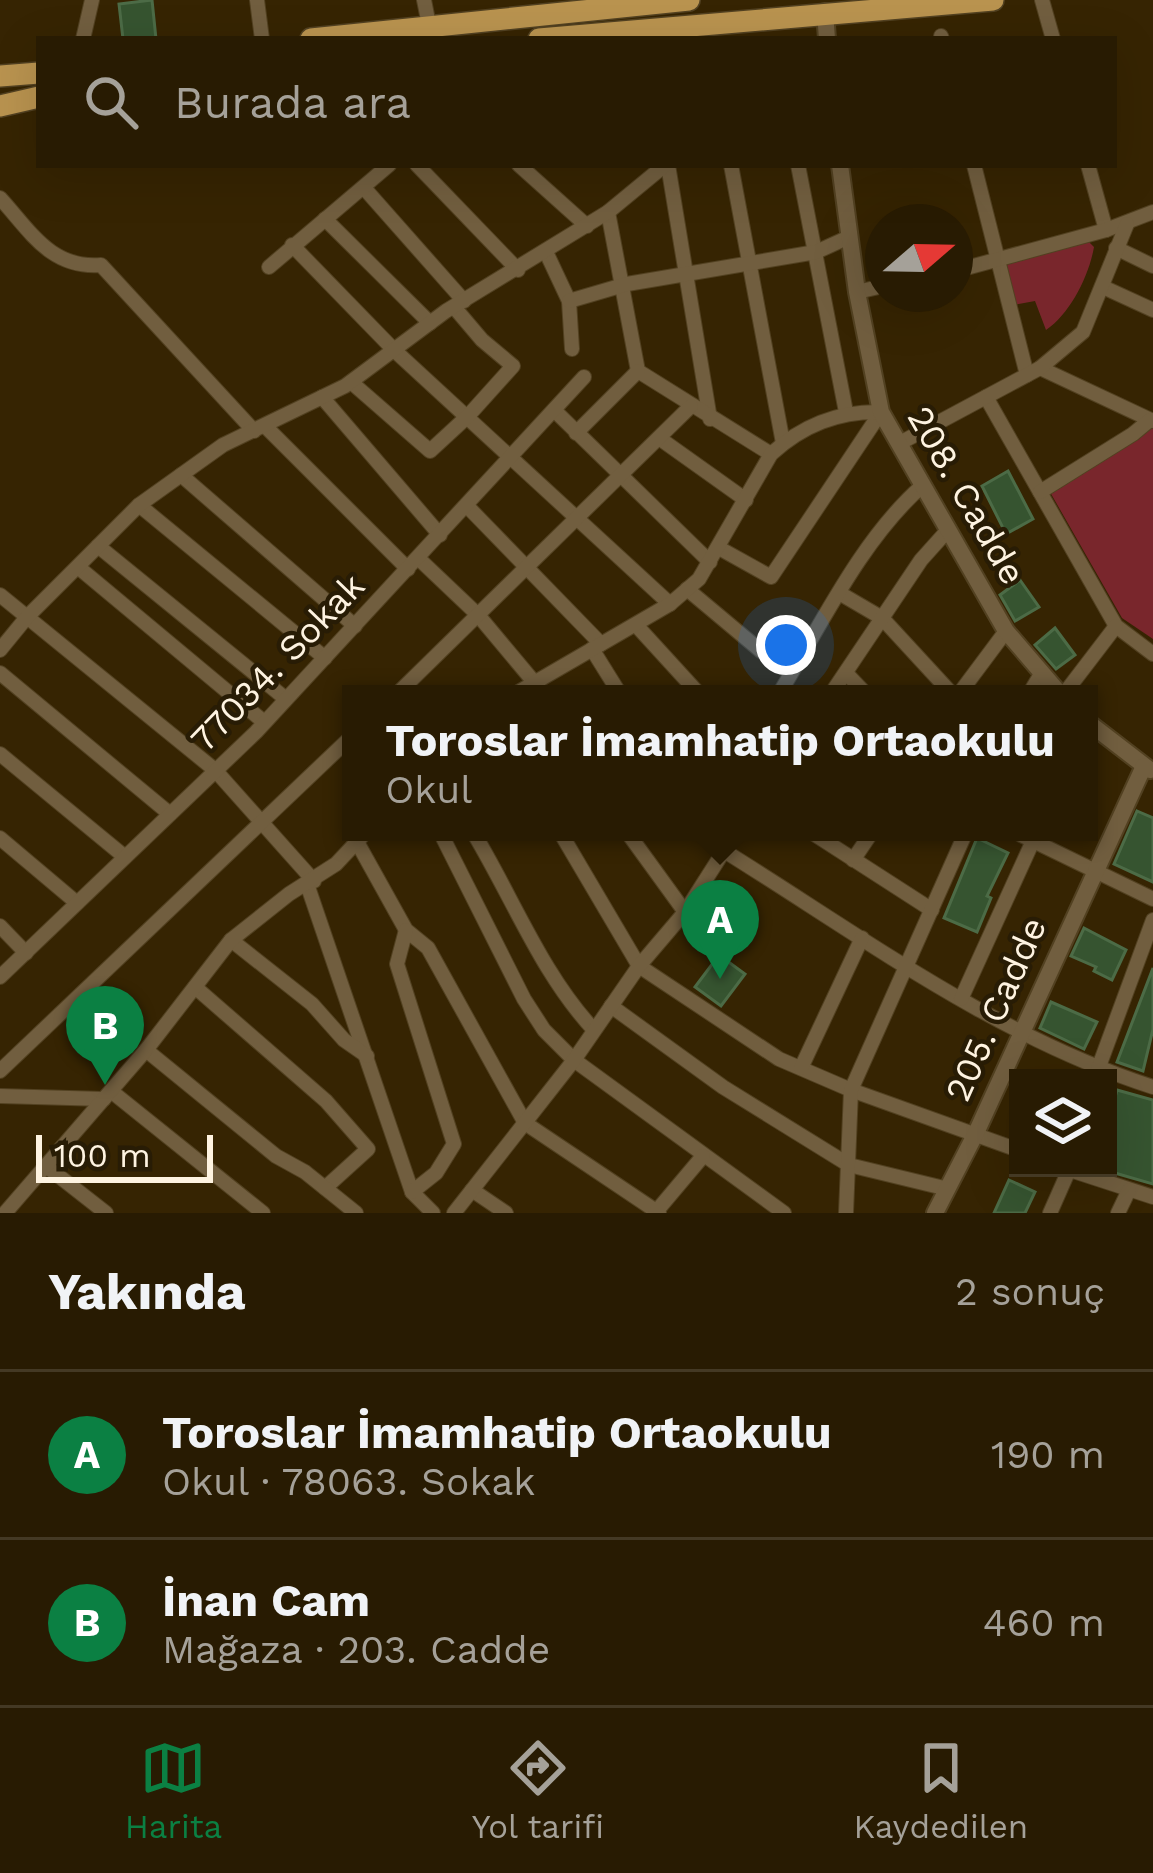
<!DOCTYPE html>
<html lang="tr">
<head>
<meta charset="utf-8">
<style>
	:root { --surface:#281b02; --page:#30240c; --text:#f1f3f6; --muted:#a5a199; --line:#443924; --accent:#0b8043 }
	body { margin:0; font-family:"Work Sans",sans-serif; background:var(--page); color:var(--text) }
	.controls { position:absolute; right:36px; bottom:36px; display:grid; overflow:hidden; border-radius:0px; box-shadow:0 12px 48px #0002 }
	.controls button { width:108px; height:108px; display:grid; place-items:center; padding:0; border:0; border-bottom:3px solid var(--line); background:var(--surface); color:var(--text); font:60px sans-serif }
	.compass { position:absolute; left:865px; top:204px; width:108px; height:108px; border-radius:50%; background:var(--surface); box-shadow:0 12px 48px #0002; rotate:70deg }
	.scale { position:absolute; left:36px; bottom:30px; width:177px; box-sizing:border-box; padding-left:12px; border:6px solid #fef3e1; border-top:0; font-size:33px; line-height:42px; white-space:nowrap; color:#fef3e1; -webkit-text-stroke:9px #281c05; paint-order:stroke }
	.you { position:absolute; left:786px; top:645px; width:42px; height:42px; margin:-30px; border:9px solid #fff; border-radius:50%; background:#1a73e8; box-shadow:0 0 0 18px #1a73e833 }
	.badge { display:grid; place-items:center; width:78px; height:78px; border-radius:50%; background:var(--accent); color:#fff; font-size:39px; font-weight:700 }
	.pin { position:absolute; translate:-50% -99px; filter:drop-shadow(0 3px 6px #0008) }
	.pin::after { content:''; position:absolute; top:63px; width:42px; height:36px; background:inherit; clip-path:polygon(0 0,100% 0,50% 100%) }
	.popup { position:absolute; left:342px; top:685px; width:756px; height:156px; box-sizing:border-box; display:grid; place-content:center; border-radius:0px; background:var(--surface); filter:drop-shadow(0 3px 9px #0005); font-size:39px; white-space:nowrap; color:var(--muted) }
	.popup b { font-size:45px; color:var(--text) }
	.popup::after { content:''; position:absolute; left:50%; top:100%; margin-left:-24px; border:24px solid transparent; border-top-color:var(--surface) }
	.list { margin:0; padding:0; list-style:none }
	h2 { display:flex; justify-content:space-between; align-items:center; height:156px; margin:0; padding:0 48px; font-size:51px }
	h2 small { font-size:39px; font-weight:400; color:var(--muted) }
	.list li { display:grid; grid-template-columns:78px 1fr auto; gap:36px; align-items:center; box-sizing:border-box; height:168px; padding:0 48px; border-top:3px solid var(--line) }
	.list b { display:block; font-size:45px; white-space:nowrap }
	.list p { margin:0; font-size:39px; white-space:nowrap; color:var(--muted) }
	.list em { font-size:39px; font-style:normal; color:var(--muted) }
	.icon { flex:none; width:66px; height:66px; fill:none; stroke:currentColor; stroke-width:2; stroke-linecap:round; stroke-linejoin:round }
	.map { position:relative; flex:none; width:1153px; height:1213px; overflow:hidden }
	.search { position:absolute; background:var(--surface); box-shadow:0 12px 48px #0002; left:36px; right:36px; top:36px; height:132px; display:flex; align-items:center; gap:30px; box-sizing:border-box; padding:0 42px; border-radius:0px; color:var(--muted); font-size:45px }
	.sheet { height:492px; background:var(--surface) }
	nav { display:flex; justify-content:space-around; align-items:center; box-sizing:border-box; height:168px; border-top:3px solid var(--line); background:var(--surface); font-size:33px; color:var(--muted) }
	nav a { display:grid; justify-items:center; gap:6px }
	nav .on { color:var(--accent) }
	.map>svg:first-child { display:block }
</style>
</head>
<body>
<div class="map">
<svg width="1153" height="1213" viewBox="0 0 1153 1213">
	<rect width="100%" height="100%" fill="#362402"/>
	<g fill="#79262c">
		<path d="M1089,242L1094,247C1089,276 1070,314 1046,330L1035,301L1014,305L1003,264Z"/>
		<path d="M1150,428L1153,429V639L1122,618L1050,492Z"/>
	</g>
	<g fill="#365430" stroke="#4c6b46" stroke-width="3">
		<path d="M152,0L156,39H123L119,4Z"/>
		<path d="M1008,471L1033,519L1006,534L982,486Z"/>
		<path d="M1020,580L1039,607L1015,621L1000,595Z"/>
		<path d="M1055,628L1075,655L1056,669L1035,645Z"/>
		<path d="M1137,811L1153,818V882L1114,864Z"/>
		<path d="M977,838L1008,853L987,896L991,898L977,932L944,918Z"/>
		<path d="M1084,928L1126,950L1112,980L1094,971L1096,967L1071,956Z"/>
		<path d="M719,955L745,974L721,1006L695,987Z"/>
		<path d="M1153,968V1029L1143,1071L1117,1062Z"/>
		<path d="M1051,1002L1097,1022L1084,1049L1040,1028Z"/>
		<path d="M1117,1090L1153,1100V1184L1108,1171V1123Z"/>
		<path d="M1009,1180L1035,1192L1025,1213H994Z"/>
	</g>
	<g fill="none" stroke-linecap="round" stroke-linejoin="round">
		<defs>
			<g id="minor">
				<path d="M257,0L262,39"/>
				<path d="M424,0L429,25"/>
				<path d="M1042,0L1053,39"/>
				<path d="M941,36L942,39"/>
				<path d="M83,39L92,0"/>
				<path d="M417,165L518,270"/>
				<path d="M519,165L587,226"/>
				<path d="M668,165L710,419"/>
				<path d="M731,165L783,443"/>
				<path d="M798,165L846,412"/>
				<path d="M974,165L1027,375"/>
				<path d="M1088,165L1106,230"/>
				<path d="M365,189L464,301"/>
				<path d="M0,198C31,232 51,269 101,265L254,431"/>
				<path d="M608,212L638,371L771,454"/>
				<path d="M325,219L430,323"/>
				<path d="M292,245L394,350L670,604"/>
				<path d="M1116,248L1153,266"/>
				<path d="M546,252L569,301L572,349"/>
				<path d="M269,267L389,165"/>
				<path d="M955,271L1106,230L1153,212"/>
				<path d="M1103,287L1153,310"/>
				<path d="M857,292L883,286"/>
				<path d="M569,301L627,284L816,252L849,237"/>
				<path d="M1040,368L1153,421"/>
				<path d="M351,382L430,451L468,416L513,366L482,340L454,307"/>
				<path d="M322,397L440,535"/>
				<path d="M986,397L1116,626L1153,654"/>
				<path d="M554,410L710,562"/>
				<path d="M265,426L408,569"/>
				<path d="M576,433L638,371"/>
				<path d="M659,438L746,500"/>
				<path d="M900,443L1040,368L1083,332L1127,224"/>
				<path d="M181,475L355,626"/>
				<path d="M1040,492L1133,434L1150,420"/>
				<path d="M139,505L325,658"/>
				<path d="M467,506L601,644"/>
				<path d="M98,546L286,699"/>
				<path d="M719,548L771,577L881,412"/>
				<path d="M418,558L478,615L544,694"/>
				<path d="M78,567L264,722"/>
				<path d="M687,589L761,651"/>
				<path d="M841,594L882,618L952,694"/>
				<path d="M0,595L215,770L314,881"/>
				<path d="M636,625L699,694"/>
				<path d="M592,649L620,694"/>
				<path d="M0,650L27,617L139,505L223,445L345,386L446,311L608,212L665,165"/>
				<path d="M0,673L170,814"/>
				<path d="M846,673L866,694"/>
				<path d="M397,694L691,406"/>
				<path d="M515,694L670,604L699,579L771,454C803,425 838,411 881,412"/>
				<path d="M779,694C821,625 861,540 922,486"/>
				<path d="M831,694L921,560L947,531"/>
				<path d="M959,694L1006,631"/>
				<path d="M1029,694L1041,674"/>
				<path d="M1064,694L1116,626"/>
				<path d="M0,754L125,857"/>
				<path d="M440,832L524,999L544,1030L574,1060L784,1213"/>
				<path d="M473,832C513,898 541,973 594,1030"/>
				<path d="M560,832L639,966L779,1059L851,1090L1018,1150"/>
				<path d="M627,832L685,912"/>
				<path d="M705,832L726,852C864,938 997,1037 1153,1087"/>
				<path d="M811,832L932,910"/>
				<path d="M1015,832L1153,899"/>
				<path d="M0,838L77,903"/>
				<path d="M357,842L406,930L428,948L525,1123L659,1213"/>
				<path d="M853,860L872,832"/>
				<path d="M307,884L412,1192L433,1213"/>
				<path d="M0,926L26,953"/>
				<path d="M406,930L397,964L454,1144L436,1173L412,1192"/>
				<path d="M231,940L312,1004L344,1040L367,1056"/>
				<path d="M0,977L256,732L584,377"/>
				<path d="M195,987L326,1101L368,1149L325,1188"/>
				<path d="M961,999L1037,832"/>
				<path d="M611,1006L723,1087L849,1165L948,1189"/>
				<path d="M146,1050L276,1156L305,1172L356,1213"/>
				<path d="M801,1068L862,938"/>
				<path d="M1098,1069L1153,920"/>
				<path d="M0,1071L351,737"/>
				<path d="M111,1091L263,1213"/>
				<path d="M0,1096L104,1099"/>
				<path d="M46,1166L106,1213"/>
				<path d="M1064,1168L1153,1197"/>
				<path d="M472,1190L506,1213"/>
				<path d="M5,1213L146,1050L231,940L289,894L336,864L366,832"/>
				<path d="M454,1213L574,1060L639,966L685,912L736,832"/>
				<path d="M655,1213L703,1156"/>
				<path d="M846,1213L851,1090L966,832"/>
				<path d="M1050,1213L1069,1170"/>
				<path d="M1118,1213L1129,1190"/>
			</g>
			<g id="tertiary">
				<path d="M825,12L827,39"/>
				<path d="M840,165L857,292L881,412L1006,631L1060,694"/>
				<path d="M1089,723L1150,770"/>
				<path d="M935,1213L976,1133L1144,766"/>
			</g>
			<g id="primary">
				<path d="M311,39L689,0"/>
				<path d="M539,39L993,0"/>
				<path d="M0,76L39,73"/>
				<path d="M0,106L39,97"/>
			</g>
		</defs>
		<use href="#minor" stroke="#524121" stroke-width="16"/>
		<use href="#tertiary" stroke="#524121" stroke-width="20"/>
		<use href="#primary" stroke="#524121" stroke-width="24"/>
		<use href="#minor" stroke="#715e3f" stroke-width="14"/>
		<use href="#tertiary" stroke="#715e3f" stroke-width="16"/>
		<use href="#primary" stroke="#b9934f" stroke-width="21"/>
	</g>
	<g text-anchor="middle" stroke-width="9" stroke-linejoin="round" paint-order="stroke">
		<g font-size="36" fill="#fef3e1" stroke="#281c05">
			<text transform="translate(967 495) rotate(60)" y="13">208. Cadde</text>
			<text transform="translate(277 662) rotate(-46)" y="13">77034. Sokak</text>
			<text transform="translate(995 1009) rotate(-66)" y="13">205. Cadde</text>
		</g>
	</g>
</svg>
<div class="controls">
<button><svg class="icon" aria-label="layers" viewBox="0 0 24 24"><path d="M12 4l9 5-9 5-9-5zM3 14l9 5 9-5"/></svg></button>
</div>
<svg class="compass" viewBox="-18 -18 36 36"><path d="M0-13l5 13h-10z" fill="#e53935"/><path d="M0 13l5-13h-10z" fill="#a5a199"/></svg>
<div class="scale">100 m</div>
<div class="you"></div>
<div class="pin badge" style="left:720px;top:979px">A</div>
<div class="popup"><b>Toroslar İmamhatip Ortaokulu</b>Okul</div>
<div class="pin badge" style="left:105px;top:1085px">B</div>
<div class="search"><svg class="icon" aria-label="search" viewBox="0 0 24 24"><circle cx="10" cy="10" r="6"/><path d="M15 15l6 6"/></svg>Burada ara</div>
</div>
<section class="sheet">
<h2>Yakında<small>2 sonuç</small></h2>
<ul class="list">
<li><span class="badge">A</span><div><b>Toroslar İmamhatip Ortaokulu</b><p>Okul · 78063. Sokak</p></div><em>190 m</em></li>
<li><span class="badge">B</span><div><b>İnan Cam</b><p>Mağaza · 203. Cadde</p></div><em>460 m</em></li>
</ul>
</section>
<nav>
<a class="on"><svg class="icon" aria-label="map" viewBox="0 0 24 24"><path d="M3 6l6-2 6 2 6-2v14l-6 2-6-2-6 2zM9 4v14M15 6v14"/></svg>Harita</a>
<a><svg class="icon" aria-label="directions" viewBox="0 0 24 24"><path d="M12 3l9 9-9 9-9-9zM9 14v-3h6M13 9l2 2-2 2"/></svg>Yol tarifi</a>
<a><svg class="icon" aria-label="saved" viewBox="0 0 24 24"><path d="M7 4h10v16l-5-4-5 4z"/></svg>Kaydedilen</a>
</nav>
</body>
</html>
